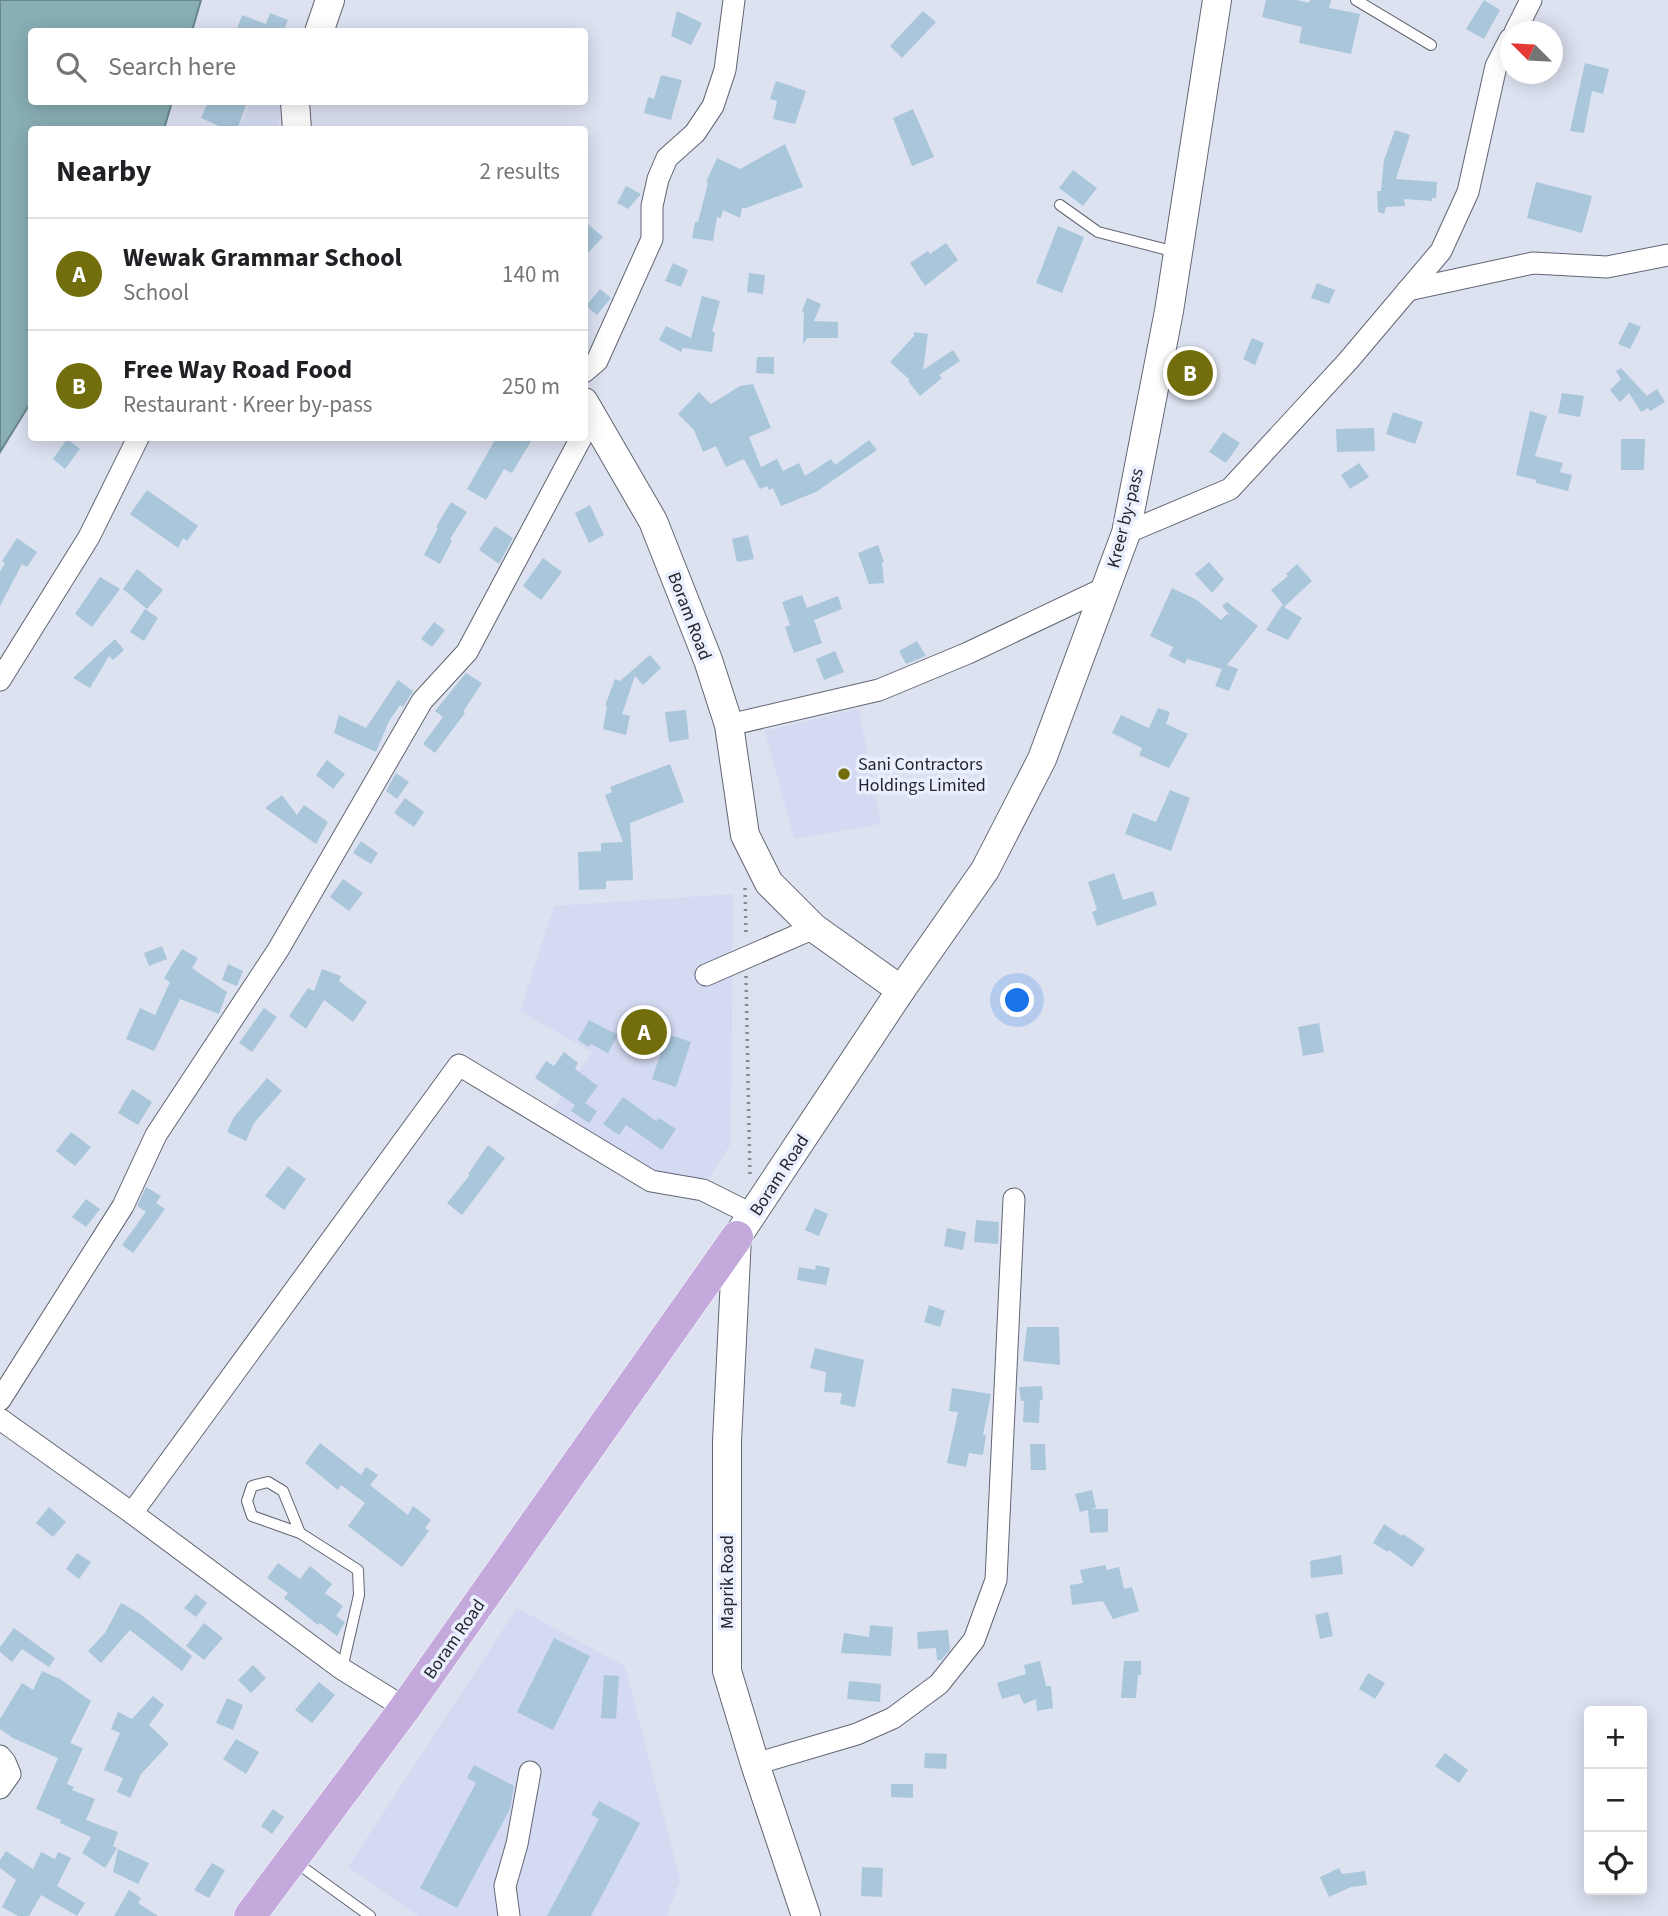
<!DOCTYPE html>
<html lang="en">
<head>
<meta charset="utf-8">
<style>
	:root { --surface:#fff; --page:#f2f2f2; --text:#202124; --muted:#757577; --line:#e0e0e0; --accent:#726e0d }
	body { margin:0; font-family:"Source Sans 3",sans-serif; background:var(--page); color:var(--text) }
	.controls { position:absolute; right:21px; bottom:21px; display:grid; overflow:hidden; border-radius:7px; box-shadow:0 4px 18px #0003 }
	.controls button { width:63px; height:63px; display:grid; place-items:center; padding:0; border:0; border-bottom:2px solid var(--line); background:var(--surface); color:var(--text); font:35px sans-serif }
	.compass { position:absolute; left:1500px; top:21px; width:63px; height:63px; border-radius:50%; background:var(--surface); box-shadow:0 4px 18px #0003; rotate:294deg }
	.you { position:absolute; left:1018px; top:1001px; width:24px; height:24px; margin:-18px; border:5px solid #fff; border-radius:50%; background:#1a73e8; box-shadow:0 0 0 10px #1a73e833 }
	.badge { display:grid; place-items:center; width:46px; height:46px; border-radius:50%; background:var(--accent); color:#fff; font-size:23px; font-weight:700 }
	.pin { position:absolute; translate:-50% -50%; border:4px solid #fff; box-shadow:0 2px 7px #0006 }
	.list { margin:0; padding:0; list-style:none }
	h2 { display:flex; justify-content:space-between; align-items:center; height:91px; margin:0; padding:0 28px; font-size:30px }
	h2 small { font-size:23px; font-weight:400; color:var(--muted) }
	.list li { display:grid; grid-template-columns:46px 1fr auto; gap:21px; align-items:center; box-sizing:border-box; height:112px; padding:0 28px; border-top:2px solid var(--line) }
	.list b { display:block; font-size:26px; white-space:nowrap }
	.list p { margin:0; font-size:23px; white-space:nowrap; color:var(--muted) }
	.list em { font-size:23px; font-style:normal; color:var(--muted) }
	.icon { flex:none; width:38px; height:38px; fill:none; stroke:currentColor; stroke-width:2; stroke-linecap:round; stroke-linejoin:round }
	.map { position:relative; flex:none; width:1668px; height:1916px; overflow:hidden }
	.search { position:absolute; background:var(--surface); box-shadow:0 4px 18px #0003; left:28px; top:28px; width:560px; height:77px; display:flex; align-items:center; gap:18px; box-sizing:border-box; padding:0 24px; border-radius:7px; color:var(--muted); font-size:26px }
	.panel { position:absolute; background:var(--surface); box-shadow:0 4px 18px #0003; left:28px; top:126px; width:560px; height:315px; border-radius:7px }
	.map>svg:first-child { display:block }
</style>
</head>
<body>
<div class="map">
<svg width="1668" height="1916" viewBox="0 0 1668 1916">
	<rect width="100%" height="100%" fill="#dde2f1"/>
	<g fill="#d4daf1">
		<path d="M250,102H285L275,129L238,130Z"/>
		<path d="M859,709L881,824L794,839L765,731Z"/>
		<path d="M733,894L731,1143L706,1184L653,1175L552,1110L592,1052L520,1011L554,906Z"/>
		<path d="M517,1608L625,1666L680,1880L667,1916H418L348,1867Z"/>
	</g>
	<path fill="#88afb5" stroke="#6a868c" stroke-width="2" d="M0,0H201L192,31L32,32V102H172L164,129L32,130L31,402L0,452Z"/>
	<g fill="#a9c6db">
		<path d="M1266,0H1297L1309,3L1310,0H1331L1329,8L1360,14L1351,54L1299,43L1302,27L1262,17Z"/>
		<path d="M1484,0L1500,10L1484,39L1466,29Z"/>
		<path d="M677,11L702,23L691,45L671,36Z"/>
		<path d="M923,11L936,22L902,58L890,46Z"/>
		<path d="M270,13L288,20L283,32H236L242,15L266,24Z"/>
		<path d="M1585,63L1609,69L1603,94L1592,91L1584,133L1570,131Z"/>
		<path d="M661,75L682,80L671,120L644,113L648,97L654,99Z"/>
		<path d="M776,81L806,91L795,124L773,119L777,101L770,99Z"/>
		<path d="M208,102H247L237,130H228L201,118Z"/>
		<path d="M913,109L934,157L912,166L893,118Z"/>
		<path d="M1395,130L1410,135L1396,179L1437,182L1436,198H1432V201L1404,199L1405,206L1386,207L1384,214L1378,212L1377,191H1381L1384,160Z"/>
		<path d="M785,144L803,187L746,208H742L740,218L723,210L721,218L717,217L713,241L692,238L695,222H698L708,183L706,182L717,158L740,169Z"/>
		<path d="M1073,170L1097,188L1083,206L1059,188Z"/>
		<path d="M1536,182L1592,196L1582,233L1527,218Z"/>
		<path d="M626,186L641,194L628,209L617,203Z"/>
		<path d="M584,221L603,237L584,257Z"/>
		<path d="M1058,226L1084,237L1062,293L1036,283Z"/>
		<path d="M946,243L958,260L925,286L910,263L928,251L930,254Z"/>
		<path d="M673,263L688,270L681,287L665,281Z"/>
		<path d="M749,273L765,275L763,294L747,292Z"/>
		<path d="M1317,283L1335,290L1329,304L1311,298Z"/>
		<path d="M600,289L611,298L597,315L586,306Z"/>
		<path d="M702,296L720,301L712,332H715L712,352L683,348L681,352L659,340L666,326L691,338Z"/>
		<path d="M807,298L821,304L814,321L838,322V338H807L803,344L804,312L802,311Z"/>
		<path d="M1629,322L1641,327L1630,349L1618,344Z"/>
		<path d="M914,332L928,334L923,370L953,350L960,361L939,375L942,378L920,396L908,381L910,380L890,362L914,336Z"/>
		<path d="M1252,338L1264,343L1255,365L1243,359Z"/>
		<path d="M757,357H774V374L756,373Z"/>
		<path d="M1621,368L1647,396L1657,389L1665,402L1650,411L1648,408L1641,412L1629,393L1620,402L1610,390L1621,379L1616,371Z"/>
		<path d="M753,384L771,428L749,437L761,467L777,459L783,471L799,463L805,476L831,459L835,465L869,440L877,450L816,492L781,506L773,488L769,490L767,486L760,489L744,459L726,467L716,446L703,452L694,430L678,414L699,392L711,404L740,386Z"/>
		<path d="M1562,393L1584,396L1580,417L1558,413Z"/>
		<path d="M1530,411L1547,416L1535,456L1563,463L1560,472L1572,475L1568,491L1536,483V480L1516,475Z"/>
		<path d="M1393,412L1423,422L1415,444L1386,434Z"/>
		<path d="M1374,428L1375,451L1337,452L1336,429Z"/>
		<path d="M1223,432L1240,443L1226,463L1209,452Z"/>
		<path d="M496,438H533L512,473L504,469L486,500L467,489Z"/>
		<path d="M67,439L80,449L65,469L53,459Z"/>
		<path d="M1621,439H1645L1644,470H1621Z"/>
		<path d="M1359,463L1369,477L1350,489L1341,475Z"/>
		<path d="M147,490L198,526L187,541L183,538L178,548L130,514Z"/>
		<path d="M451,502L467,512L450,539L452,541L440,564L424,555L438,528L436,527Z"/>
		<path d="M590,505L604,535L589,543L575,513Z"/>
		<path d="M495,526L513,538L499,564L479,550Z"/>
		<path d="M748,535L754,559L737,562L732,539Z"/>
		<path d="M17,538L37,552L27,567L22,564L0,606V572L5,563L2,561Z"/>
		<path d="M878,545L884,562L882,563L884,583L869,584L858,553Z"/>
		<path d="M543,558L562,572L541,600L523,586Z"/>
		<path d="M1209,562L1224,579L1212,593L1195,574Z"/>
		<path d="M1297,564L1312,581L1284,607L1302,618L1288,640L1266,630L1282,605L1284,606L1271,590L1288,576L1286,574Z"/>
		<path d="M137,569L163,590L147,609L123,589Z"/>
		<path d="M100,577L120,589L92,627L75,614Z"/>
		<path d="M1172,588L1197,600L1221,620L1227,614L1230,615L1222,606L1227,602L1258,626L1227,665L1238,669L1229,691L1215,686L1222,669L1187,659L1185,664L1169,656L1173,647L1150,636Z"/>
		<path d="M802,595L807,608L838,596L842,609L814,620L822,643L794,653L785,627L790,625L782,602Z"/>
		<path d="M145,609L158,618L144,641L130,632Z"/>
		<path d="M434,622L445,630L432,647L421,639Z"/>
		<path d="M115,639L124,650L113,660L109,656L90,688L73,678Z"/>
		<path d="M917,641L926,656L906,664L899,651Z"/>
		<path d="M835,651L844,672L824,680L816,659Z"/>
		<path d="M650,655L661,668L643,685L635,676L622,714L630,716L626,735L603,729L607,706H605L615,679L620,681Z"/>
		<path d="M466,673L482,683L463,712L465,713L435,753L423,744L443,717L435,711Z"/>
		<path d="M398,680L413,691L403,707L400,705L389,721L376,752L334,733L339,715L366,728Z"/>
		<path d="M1158,708L1170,712L1166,724L1188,734L1169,768L1139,755L1142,748L1112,733L1121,715L1149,728Z"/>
		<path d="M686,710L689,739L669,742L665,712Z"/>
		<path d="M327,760L345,774L333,789L316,775Z"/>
		<path d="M670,764L684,802L630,823L633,880L606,881V889L579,890L578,852L601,851V843L623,842L605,795L612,792L610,787Z"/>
		<path d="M396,773L409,782L397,799L386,791Z"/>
		<path d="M1170,790L1190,798L1171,851L1125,834L1133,813L1156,822Z"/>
		<path d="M282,795L297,815L304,805L328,822L316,844L265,808Z"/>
		<path d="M405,798L424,812L414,827L394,813Z"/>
		<path d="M361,841L378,853L371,864L353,853Z"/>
		<path d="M1114,873L1123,900L1153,891L1157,905L1097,926L1092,912L1097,910L1088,882Z"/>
		<path d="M343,879L363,893L349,911L330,897Z"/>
		<path d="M162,946L167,959L149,966L144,953Z"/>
		<path d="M182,949L198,958L192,968L227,992L219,1014L180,999L154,1051L126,1039L140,1008L155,1015L170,982L164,978Z"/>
		<path d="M228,964L243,971L237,986L222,980Z"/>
		<path d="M322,969L341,976L339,981L367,1002L353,1022L324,1000L306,1029L289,1016L308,988L314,991Z"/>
		<path d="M264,1008L277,1017L252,1052L239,1043Z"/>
		<path d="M589,1020L618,1035L608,1053L591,1044L589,1047L578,1040Z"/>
		<path d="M1319,1023L1324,1052L1303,1056L1298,1027Z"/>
		<path d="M667,1034L691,1042L676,1087L652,1079Z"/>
		<path d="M564,1052L578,1063L575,1069L598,1086L585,1103L597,1111L589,1123L571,1111L575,1105L535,1078L546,1061L554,1066Z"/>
		<path d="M267,1078L282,1091L254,1123L246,1141L227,1132L234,1117Z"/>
		<path d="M132,1089L152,1102L138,1125L118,1113Z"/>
		<path d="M623,1097L656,1121L659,1118L676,1129L662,1150L626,1125L619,1135L603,1124Z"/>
		<path d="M71,1132L91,1147L75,1166L56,1151Z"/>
		<path d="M488,1145L505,1158L462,1215L447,1203L470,1175L468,1174Z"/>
		<path d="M288,1166L306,1179L284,1210L265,1196Z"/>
		<path d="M146,1187L161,1196L156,1203L165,1209L133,1253L122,1245L146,1212L137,1206Z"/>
		<path d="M86,1199L100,1209L86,1227L72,1217Z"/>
		<path d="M815,1208L828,1214L819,1236L805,1230Z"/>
		<path d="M976,1220L999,1222L998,1244L974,1242Z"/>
		<path d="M947,1228L966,1232L963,1250L944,1246Z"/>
		<path d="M816,1265L830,1268L826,1285L797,1280L799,1267L815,1270Z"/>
		<path d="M929,1305L945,1311L940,1327L924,1322Z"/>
		<path d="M1027,1327H1059L1060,1365L1023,1361Z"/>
		<path d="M815,1348L864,1360L855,1407L840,1404L842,1393L824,1392L826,1372L810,1368Z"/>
		<path d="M1042,1386L1043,1400H1040L1039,1423L1023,1422L1024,1401H1021L1019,1387Z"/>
		<path d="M952,1388L991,1394L983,1435H986L983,1455L969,1453L966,1467L947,1463L958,1412L949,1411Z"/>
		<path d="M320,1443L361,1475L366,1467L378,1475L370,1485L408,1515L413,1506L431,1520L425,1528L429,1531L402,1567L348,1526L365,1503L341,1485L338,1490L305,1463Z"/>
		<path d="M1030,1444H1045L1046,1470H1031Z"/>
		<path d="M1092,1490L1096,1508L1091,1509H1108V1532L1090,1533L1088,1510L1080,1512L1075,1494Z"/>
		<path d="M49,1507L66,1522L53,1537L36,1523Z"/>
		<path d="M1384,1524L1402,1536L1403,1534L1425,1549L1412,1567L1389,1550L1388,1552L1373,1543Z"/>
		<path d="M77,1553L91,1562L79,1579L66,1569Z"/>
		<path d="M1341,1555L1343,1574L1311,1578L1310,1561Z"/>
		<path d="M278,1563L300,1579L310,1566L332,1584L325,1593L343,1606L336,1616L345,1622L337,1636L320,1623L318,1625L284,1598L288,1593L267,1578Z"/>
		<path d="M1106,1565V1570L1119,1567L1124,1589L1132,1587L1139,1611L1113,1619L1103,1601L1072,1605L1070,1585L1083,1583L1080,1570Z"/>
		<path d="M196,1594L207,1603L196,1617L184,1608Z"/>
		<path d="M121,1603L139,1613L192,1656L182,1671L130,1630L101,1663L88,1651L105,1633Z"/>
		<path d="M1328,1612L1333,1636L1320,1639L1315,1615Z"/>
		<path d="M204,1623L223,1638L204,1660L186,1646Z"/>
		<path d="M870,1625L893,1627L891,1656L841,1653L844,1633L869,1637Z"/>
		<path d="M14,1628L55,1658L49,1667L22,1649L12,1662L0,1652V1647Z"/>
		<path d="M948,1630L950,1650L941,1660H937L936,1648L918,1649L917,1632Z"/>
		<path d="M554,1638L590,1656L553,1730L517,1712Z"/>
		<path d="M1040,1661L1046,1686H1051L1053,1708L1037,1711L1036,1699L1024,1704L1019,1694L1002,1699L997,1683L1026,1674L1024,1665Z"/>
		<path d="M1124,1661H1141V1675H1138L1136,1698H1121Z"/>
		<path d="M253,1665L266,1678L251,1693L238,1680Z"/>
		<path d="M42,1671L60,1679L91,1701L70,1743L83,1748L67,1784L74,1787L72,1790L95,1799L86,1820L118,1832L113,1846L117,1848L105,1868L82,1853L91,1837L60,1823L61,1820L36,1809L58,1758L13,1738L0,1729V1719L22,1683L33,1690Z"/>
		<path d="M1368,1673L1385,1683L1375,1699L1359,1689Z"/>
		<path d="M604,1675L619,1676L616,1719L601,1718Z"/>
		<path d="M849,1681L881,1684L880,1702L847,1699Z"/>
		<path d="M319,1682L335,1695L312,1723L295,1710Z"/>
		<path d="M153,1696L164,1705L149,1725L169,1744L141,1774L130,1798L117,1792L123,1778L104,1770L120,1733L111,1729L118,1712L132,1719Z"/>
		<path d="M227,1698L243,1705L233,1730L216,1723Z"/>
		<path d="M236,1739L259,1752L246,1774L223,1759Z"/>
		<path d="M925,1753L947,1754L946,1769L924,1768Z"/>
		<path d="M1445,1753L1468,1770L1459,1783L1435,1766Z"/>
		<path d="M474,1765L514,1786L510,1809L457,1908L420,1888L476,1783L467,1778Z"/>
		<path d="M891,1784H913V1798L891,1797Z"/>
		<path d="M599,1801L640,1823L591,1916H547L599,1819L591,1815Z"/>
		<path d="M273,1809L284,1817L272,1834L261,1826Z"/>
		<path d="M118,1849L149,1863L138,1884L113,1872Z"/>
		<path d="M6,1851L33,1869L41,1852L55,1859L58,1852L71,1858L57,1886L85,1903L77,1916L41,1895L29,1916H18L2,1907L16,1880L0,1868V1860Z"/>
		<path d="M212,1863L225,1870L209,1898L194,1890Z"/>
		<path d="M862,1867L883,1868L882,1897L861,1896Z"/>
		<path d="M1339,1868L1342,1874L1365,1871L1367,1885L1351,1887L1329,1897L1320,1877Z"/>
		<path d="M129,1890L141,1898L138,1903L158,1916H114Z"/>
	</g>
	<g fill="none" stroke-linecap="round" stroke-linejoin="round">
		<defs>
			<g id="lane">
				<path d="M1356,0L1431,45"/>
				<path d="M1060,205L1098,232L1176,252"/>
				<path d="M300,1533L252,1516L247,1501L252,1486L268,1482L283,1491L300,1533L358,1570L359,1595L342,1669"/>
				<path d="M294,1861L370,1916"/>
			</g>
			<g id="street">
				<path d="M1515,32L1531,0"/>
				<path d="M1408,290L1533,263L1607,267L1668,255"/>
				<path d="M584,372L597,361L652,239V206L658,179L667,158L695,133L713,106L725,70L734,0"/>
				<path d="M1126,533L1230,489L1348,361L1441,251L1468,192L1496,66L1510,39"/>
				<path d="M0,680L89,537L138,438"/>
				<path d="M729,725L879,690L968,653L1107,587"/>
				<path d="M706,975L814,928"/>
				<path d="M0,1400L123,1206L156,1135L278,950L422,701L467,652L581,438"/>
				<path d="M0,1419L132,1513L342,1669L405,1708"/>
				<path d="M132,1513L459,1065L651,1181L703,1190L753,1215"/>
				<path d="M0,1756L5,1762L10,1774L0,1788"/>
				<path d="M755,1764L857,1734L893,1718L939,1684L974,1640L996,1580L1014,1199"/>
				<path d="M509,1916L505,1886L517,1844L530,1772"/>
			</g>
			<g id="secondary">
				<path d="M319,32L330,0"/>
				<path d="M295,102L297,130"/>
				<path d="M584,402L653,521L708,660L729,725L745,835L769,883L814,928L901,990"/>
				<path d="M806,1916L755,1764L727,1671V1441L737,1237L901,990L985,870L1042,759L1126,533L1169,311L1217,0"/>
			</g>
			<path id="primary" d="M250,1916L405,1708L737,1237"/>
		</defs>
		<use href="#lane" stroke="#626573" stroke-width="12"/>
		<use href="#street" stroke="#626573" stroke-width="23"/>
		<use href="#secondary" stroke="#626573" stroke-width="30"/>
		<use href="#primary" stroke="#fff" stroke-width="33"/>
		<g stroke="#858892" stroke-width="3.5" stroke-dasharray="2 5" stroke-linecap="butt">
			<path d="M745,888L746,936"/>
			<path d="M746,976L750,1178"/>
		</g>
		<use href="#lane" stroke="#fff" stroke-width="10"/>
		<use href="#street" stroke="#fff" stroke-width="21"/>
		<use href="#secondary" stroke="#fff" stroke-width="28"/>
		<use href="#primary" stroke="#c4a9dc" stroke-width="32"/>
	</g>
	<circle fill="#726e0d" stroke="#eaefff" stroke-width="2.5" cx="844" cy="774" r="7"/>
	<g text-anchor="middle" stroke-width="7" stroke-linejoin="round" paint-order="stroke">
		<g font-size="18" fill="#24262b" stroke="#eaefff">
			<text transform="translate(1125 518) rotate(-76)" y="6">Kreer by-pass</text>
			<text transform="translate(690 616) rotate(69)" y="6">Boram Road</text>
			<text transform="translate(779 1175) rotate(-57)" y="6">Boram Road</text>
			<text transform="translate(727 1582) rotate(-90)" y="6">Maprik Road</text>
			<text transform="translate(454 1639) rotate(-55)" y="6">Boram Road</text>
		</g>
		<g font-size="18" fill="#24262b" stroke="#eaefff" text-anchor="start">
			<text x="858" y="770">Sani Contractors<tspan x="858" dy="21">Holdings Limited</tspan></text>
		</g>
	</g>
</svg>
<div class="controls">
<button>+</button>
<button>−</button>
<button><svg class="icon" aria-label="locate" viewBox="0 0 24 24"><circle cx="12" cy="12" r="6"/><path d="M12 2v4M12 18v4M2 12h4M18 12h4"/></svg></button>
</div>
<svg class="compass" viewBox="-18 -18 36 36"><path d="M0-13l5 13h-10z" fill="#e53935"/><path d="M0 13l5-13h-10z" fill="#757577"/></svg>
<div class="you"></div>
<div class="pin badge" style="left:644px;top:1032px">A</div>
<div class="pin badge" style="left:1190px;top:373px">B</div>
<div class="search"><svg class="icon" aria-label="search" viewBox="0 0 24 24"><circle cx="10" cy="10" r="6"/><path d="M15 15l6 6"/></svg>Search here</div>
<section class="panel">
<h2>Nearby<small>2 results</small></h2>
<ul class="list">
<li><span class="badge">A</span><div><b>Wewak Grammar School</b><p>School</p></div><em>140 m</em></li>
<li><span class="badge">B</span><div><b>Free Way Road Food</b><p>Restaurant · Kreer by-pass</p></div><em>250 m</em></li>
</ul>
</section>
</div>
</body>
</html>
